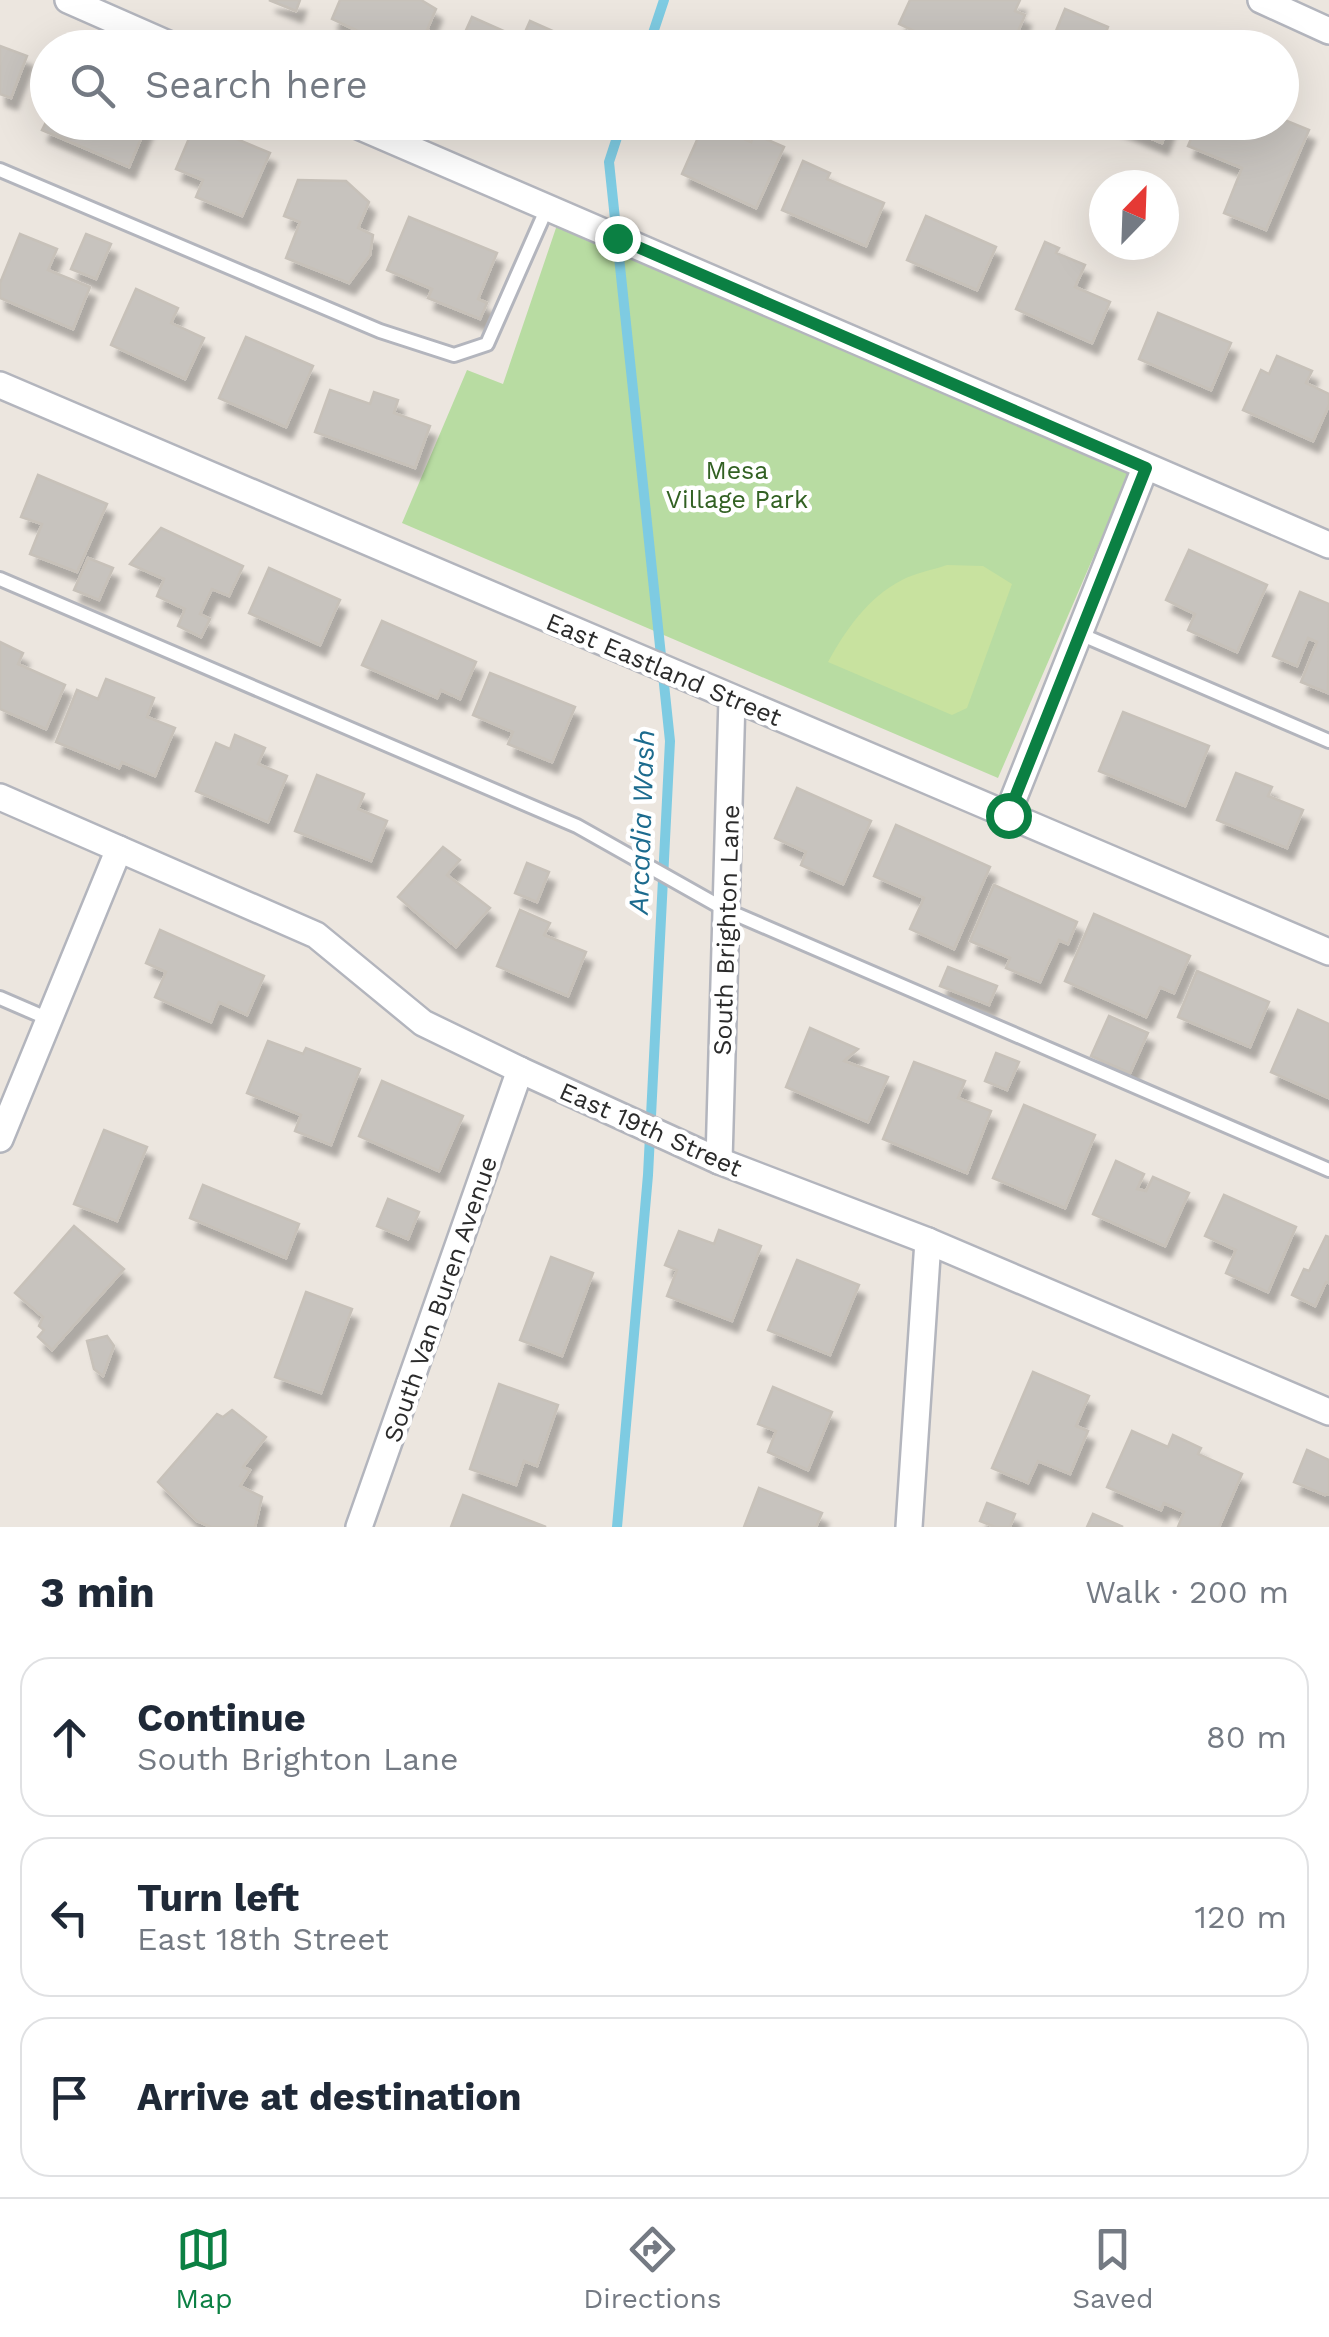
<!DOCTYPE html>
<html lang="en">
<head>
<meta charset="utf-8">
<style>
	:root { --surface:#fff; --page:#f2f2f3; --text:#1f2937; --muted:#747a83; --line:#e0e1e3; --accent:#0b8043 }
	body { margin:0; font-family:"Work Sans",sans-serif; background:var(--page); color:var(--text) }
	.compass { position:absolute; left:1089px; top:170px; width:90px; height:90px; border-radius:50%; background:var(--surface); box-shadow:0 10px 40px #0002; rotate:23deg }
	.stop { position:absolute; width:30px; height:30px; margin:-22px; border:8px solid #0b8043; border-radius:50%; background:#fff }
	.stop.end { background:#0b8043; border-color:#fff; box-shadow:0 2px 10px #0008 }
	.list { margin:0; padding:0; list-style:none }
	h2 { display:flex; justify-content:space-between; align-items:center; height:130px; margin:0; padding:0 40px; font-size:42px }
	h2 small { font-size:32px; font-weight:400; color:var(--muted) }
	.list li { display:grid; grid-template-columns:65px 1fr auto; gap:30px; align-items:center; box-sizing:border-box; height:160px; margin:0 20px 20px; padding:0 20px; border:2px solid var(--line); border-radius:30px }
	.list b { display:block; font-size:38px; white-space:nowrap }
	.list p { margin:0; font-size:32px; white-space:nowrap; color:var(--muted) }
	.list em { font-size:32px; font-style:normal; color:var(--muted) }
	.icon { flex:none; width:55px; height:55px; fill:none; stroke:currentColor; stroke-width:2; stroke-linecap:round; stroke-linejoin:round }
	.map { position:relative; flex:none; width:1329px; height:1527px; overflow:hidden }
	.search { position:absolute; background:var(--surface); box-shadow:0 10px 40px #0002; left:30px; right:30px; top:30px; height:110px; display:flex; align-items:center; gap:25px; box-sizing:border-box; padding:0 35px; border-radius:55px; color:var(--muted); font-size:38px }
	.sheet { height:670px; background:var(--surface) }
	nav { display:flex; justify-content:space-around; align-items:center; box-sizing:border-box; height:140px; border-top:2px solid var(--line); background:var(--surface); font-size:28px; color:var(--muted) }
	nav a { display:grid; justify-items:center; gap:5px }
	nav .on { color:var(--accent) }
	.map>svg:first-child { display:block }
</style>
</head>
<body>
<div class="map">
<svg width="1329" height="1527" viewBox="0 0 1329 1527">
	<defs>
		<filter id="shadow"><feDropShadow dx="6" dy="11" stdDeviation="2.5" flood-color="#0004"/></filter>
	</defs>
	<rect width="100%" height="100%" fill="#ece6df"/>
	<path fill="#b8dca2" d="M557,225L1130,472L998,778L402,523L467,370L503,384Z"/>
	<path fill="#c8e29f" d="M947,565L983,566L1012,584L967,708L952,715L828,662C845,631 868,597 902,580C915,573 933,570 947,565Z"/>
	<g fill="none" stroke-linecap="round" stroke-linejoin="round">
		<g stroke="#7ecbe2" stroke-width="10">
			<path d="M648,48L664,0"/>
			<path d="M617,1527L648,1175L670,741L609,162L622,122"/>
		</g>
	</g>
	<g fill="#c7c3be" stroke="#c7c1b9" stroke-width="2.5" filter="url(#shadow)">
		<path d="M269,0H300L296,11Z"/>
		<path d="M340,0H421L436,9L427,30L436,34L429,48H394L332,19Z"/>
		<path d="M910,0H1020L1015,11L1025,15L1011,48H950L899,24Z"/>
		<path d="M1065,9L1108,27L1102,43L1113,48H1049Z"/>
		<path d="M472,17L522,39L530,21L557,33L550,48H458Z"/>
		<path d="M0,46L27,56L11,98L0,94Z"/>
		<path d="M48,118V122H148L129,167L42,130Z"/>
		<path d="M1282,119L1309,130L1266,230L1224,213L1242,168L1188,146L1198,122H1282Z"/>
		<path d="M196,122L270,153L242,216L196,197L203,180L176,169Z"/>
		<path d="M705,122L751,142L754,134L784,147L756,208L682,174Z"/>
		<path d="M1111,122H1170L1162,143Z"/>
		<path d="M803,161L830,173L827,179L884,203L866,246L782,210Z"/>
		<path d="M298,180L346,181L369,202L358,228L373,235L370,255L349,283L286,258L300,222L284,216Z"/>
		<path d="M926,216L996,247L977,290L907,260Z"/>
		<path d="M409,217L497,253L478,299L487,303L480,319L428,298L432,289L387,270Z"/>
		<path d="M20,234L57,249L48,270L90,287L73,329L0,298V283Z"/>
		<path d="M86,234L111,244L96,279L71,269Z"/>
		<path d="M1045,242L1059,248L1056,253L1085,265L1075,287L1110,302L1092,343L1016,309Z"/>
		<path d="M136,289L178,308L171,323L204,338L185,379L111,345Z"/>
		<path d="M1158,313L1231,343L1211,390L1139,359Z"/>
		<path d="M246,337L313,366L286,427L219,398Z"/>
		<path d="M1277,356L1312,371L1306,383L1329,394V405L1313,441L1243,410L1261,370L1269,374Z"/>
		<path d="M330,390L370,404L374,392L398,400L394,413L430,426L415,468L315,432Z"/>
		<path d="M38,475L107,504L77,572L30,554L42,524L21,517Z"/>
		<path d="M161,528L243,566L229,596L212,589L200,614L210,619L201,637L178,626L185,609L157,596L164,579L130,564Z"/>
		<path d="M1189,550L1267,585L1237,652L1188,630L1195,614L1166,600Z"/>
		<path d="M88,558L113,568L99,600L74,590Z"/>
		<path d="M269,568L340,600L320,645L249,613Z"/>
		<path d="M1300,592L1329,604L1328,693L1301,682L1317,642L1308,638L1297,666L1273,656Z"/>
		<path d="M382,621L476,662L460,699L441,690L437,698L362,665Z"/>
		<path d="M0,642L23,653L18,664L65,685L46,729L0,709Z"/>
		<path d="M490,673L575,707L552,762L508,744L513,732L473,715Z"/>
		<path d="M106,679L154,698L147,717L175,728L155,776L122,762L119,768L56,742L77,690L98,699Z"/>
		<path d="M1123,712L1209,746L1185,806L1099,771Z"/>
		<path d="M235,735L265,748L258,764L287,776L268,822L196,791L216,743L230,749Z"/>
		<path d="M1236,773L1272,787L1268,796L1303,810L1287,848L1217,820Z"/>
		<path d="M317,775L364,794L358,809L387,821L371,861L295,831Z"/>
		<path d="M797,788L871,821L843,884L801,865L806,852L775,838Z"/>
		<path d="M896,825L990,867L954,949L910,929L924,898L874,876Z"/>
		<path d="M443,847L460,860L447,875L490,908L456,947L398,897Z"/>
		<path d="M527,863L549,872L537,902L515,893Z"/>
		<path d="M994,885L1077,922L1068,944L1059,940L1040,982L1006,968L1010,958L970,941Z"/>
		<path d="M520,910L550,923L544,935L586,952L568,996L497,966Z"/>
		<path d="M1094,914L1190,956L1174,993L1160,987L1146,1017L1065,981Z"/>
		<path d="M160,930L264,976L247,1015L219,1002L211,1022L155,997L166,972L146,963Z"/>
		<path d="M948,967L997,986L989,1005L940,986Z"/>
		<path d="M1197,971L1269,1002L1250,1047L1178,1017Z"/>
		<path d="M1298,1010L1329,1024V1098L1271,1072Z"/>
		<path d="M1109,1016L1148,1033L1130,1073L1091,1056Z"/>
		<path d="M810,1028L858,1049L844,1061L888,1077L868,1122L786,1087Z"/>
		<path d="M268,1041L303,1054L306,1048L360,1069L331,1145L295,1131L301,1115L247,1093Z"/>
		<path d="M996,1053L1019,1062L1007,1090L985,1081Z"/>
		<path d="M914,1062L965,1081L958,1098L991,1111L967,1173L883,1139Z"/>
		<path d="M382,1081L463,1116L439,1171L359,1136Z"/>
		<path d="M1024,1105L1095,1135L1065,1208L993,1178Z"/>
		<path d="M104,1130L147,1147L117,1221L74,1204Z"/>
		<path d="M1116,1161L1144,1174L1137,1189L1146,1191L1153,1177L1189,1193L1165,1246L1093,1214Z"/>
		<path d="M203,1185L299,1224L286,1258L190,1218Z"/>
		<path d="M1224,1195L1296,1227L1268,1292L1226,1273L1236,1250L1205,1236Z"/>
		<path d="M388,1199L419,1212L408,1239L377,1226Z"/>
		<path d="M74,1226L124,1269L52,1350L38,1337L44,1330L39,1326L43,1317L15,1293Z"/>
		<path d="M719,1230L761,1246L732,1321L667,1296L677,1270L665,1265L679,1231L714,1244Z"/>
		<path d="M1326,1236L1329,1237V1283L1326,1282L1315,1306L1292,1295L1304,1269L1309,1271Z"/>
		<path d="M551,1257L593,1273L562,1356L520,1340Z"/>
		<path d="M797,1260L859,1285L830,1355L768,1330Z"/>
		<path d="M306,1292L352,1309L321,1393L275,1377Z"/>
		<path d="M107,1336L114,1346L103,1376L94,1369L87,1341Z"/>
		<path d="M1033,1372L1089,1396L1076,1426L1088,1431L1070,1474L1038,1461L1028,1483L992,1468Z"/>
		<path d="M499,1384L558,1405L537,1466L524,1461L516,1485L470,1469Z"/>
		<path d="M773,1387L832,1412L808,1470L768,1452L776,1431L758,1424Z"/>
		<path d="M232,1410L266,1437L243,1467L250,1470L240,1486L262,1497L255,1527H211L197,1521L158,1482L217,1414L223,1417Z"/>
		<path d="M1132,1431L1168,1447L1173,1435L1201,1448L1198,1454L1242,1474L1219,1527H1178L1184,1512L1164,1503L1161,1510L1107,1487Z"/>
		<path d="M1307,1450L1329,1460V1494L1325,1495L1294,1482Z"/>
		<path d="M759,1488L822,1513L816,1527H744Z"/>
		<path d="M463,1495L546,1527H451Z"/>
		<path d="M987,1503L1015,1514L1010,1527H995L980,1521Z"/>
		<path d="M1093,1514L1123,1527H1087Z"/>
	</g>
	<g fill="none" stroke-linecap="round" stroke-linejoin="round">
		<defs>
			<g id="lane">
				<path d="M0,170L380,331L454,355L487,344L547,208"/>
				<path d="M0,579L577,826L726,910L1329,1170"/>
				<path d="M1080,634L1329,741"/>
				<path d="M0,998L51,1020"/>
			</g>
			<g id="street">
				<path d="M68,0L177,48"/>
				<path d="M1261,0L1329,31"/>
				<path d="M349,122L1329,545"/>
				<path d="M0,385L1329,952"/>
				<path d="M0,797L316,935L423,1023L520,1070L719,1161L928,1241L1329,1412"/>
				<path d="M1007,815L1145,468"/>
				<path d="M0,1139L119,849"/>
				<path d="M719,1161L732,698"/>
				<path d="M359,1527L520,1070"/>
				<path d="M909,1527L928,1241"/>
			</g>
		</defs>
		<use href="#lane" stroke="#b3b5bd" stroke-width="18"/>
		<use href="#street" stroke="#b3b5bd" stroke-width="30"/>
		<use href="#lane" stroke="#fff" stroke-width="12"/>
		<use href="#street" stroke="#fff" stroke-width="25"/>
	</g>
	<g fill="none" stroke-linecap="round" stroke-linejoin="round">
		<path stroke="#0b8043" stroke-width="12" d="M617,238L1146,468L1008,815"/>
	</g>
	<g text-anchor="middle" stroke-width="9" stroke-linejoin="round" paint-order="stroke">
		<g font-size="25" fill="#326123" stroke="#fff">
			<text x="737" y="479">Mesa<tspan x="737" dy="29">Village Park</tspan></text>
		</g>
		<g font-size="25" fill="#2b2b2b" stroke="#fff">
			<text transform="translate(664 669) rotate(23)" y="9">East Eastland Street</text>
			<text transform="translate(726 930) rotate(-88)" y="9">South Brighton Lane</text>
			<text transform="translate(651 1129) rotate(24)" y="9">East 19th Street</text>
			<text transform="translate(440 1299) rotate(-71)" y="9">South Van Buren Avenue</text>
		</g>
		<g font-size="28" font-style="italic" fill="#1c6b8e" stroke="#fff">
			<text transform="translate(641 822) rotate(-88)" y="10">Arcadia Wash</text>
		</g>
	</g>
</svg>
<svg class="compass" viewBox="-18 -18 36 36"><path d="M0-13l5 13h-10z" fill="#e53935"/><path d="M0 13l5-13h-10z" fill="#747a83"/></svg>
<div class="stop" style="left:1008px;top:815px"></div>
<div class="stop end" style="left:617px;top:238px"></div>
<div class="search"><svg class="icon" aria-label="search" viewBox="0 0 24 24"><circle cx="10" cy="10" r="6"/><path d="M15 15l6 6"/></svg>Search here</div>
</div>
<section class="sheet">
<h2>3 min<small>Walk · 200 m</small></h2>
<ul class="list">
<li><svg class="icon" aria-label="ahead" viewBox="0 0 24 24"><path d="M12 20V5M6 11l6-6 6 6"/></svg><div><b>Continue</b><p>South Brighton Lane</p></div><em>80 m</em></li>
<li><svg class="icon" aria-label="left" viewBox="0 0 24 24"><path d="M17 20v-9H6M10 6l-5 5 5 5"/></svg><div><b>Turn left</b><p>East 18th Street</p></div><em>120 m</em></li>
<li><svg class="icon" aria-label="arrive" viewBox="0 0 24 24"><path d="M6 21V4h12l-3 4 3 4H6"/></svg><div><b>Arrive at destination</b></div></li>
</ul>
</section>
<nav>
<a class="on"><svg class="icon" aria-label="map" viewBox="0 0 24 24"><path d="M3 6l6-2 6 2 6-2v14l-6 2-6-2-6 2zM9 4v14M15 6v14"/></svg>Map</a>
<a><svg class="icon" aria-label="directions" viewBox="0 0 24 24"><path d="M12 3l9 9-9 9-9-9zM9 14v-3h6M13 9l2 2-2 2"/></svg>Directions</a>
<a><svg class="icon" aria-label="saved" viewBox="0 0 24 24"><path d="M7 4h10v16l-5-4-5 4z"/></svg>Saved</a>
</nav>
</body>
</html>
